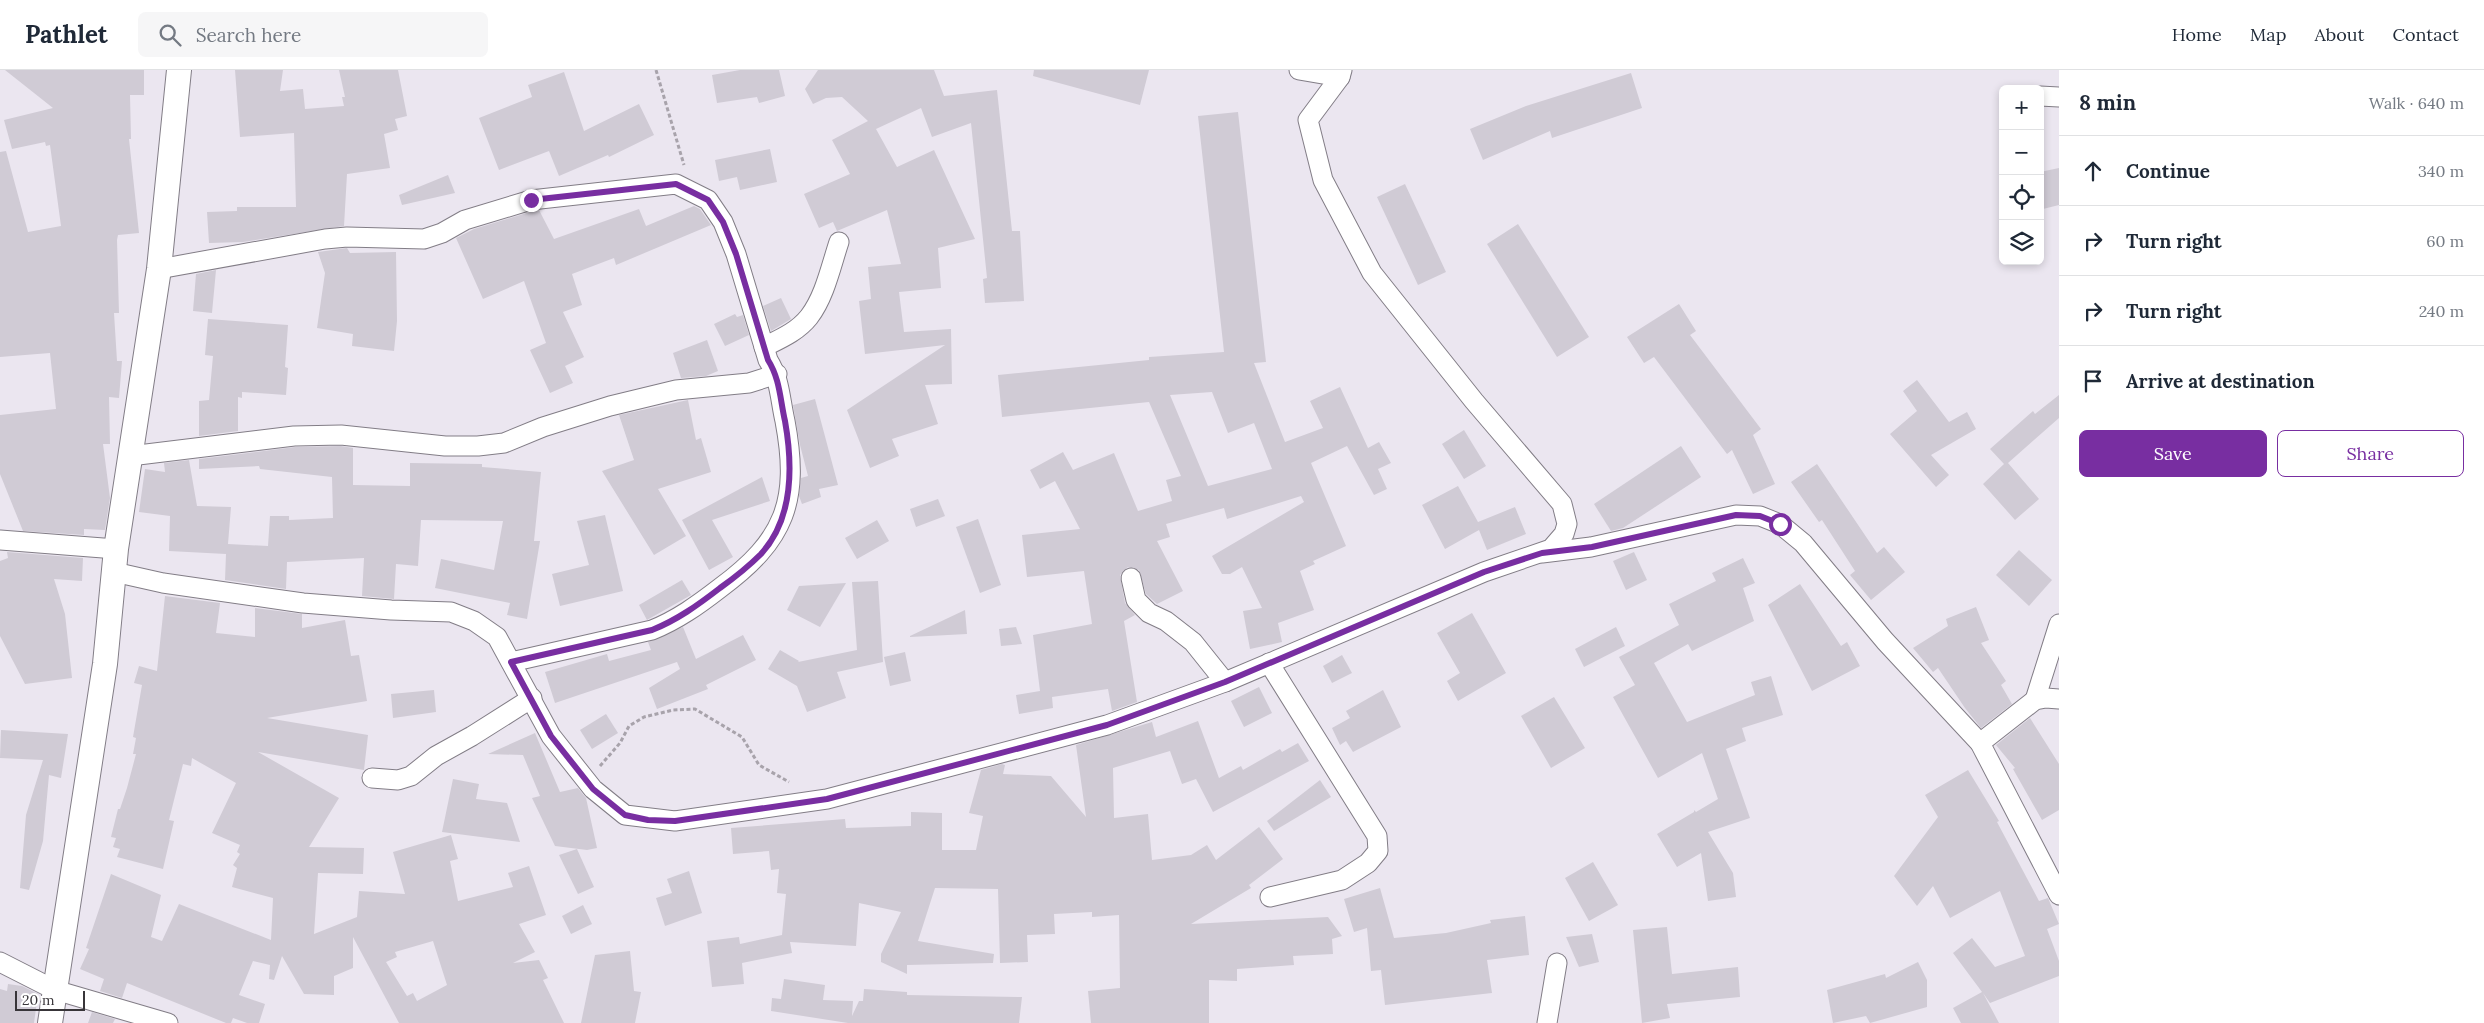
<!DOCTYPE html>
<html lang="en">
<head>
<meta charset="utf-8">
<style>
	:root { --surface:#fff; --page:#f6f6f7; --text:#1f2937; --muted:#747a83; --line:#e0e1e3; --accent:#782ea1 }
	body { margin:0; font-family:Lora,serif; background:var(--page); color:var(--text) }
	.controls { position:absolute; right:15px; top:15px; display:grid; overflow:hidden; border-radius:8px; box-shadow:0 2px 8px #0003 }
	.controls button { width:45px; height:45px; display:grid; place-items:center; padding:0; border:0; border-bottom:1px solid var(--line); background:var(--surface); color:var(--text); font:25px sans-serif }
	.scale { position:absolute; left:15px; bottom:12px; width:70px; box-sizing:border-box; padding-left:5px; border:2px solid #383539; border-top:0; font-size:14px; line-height:18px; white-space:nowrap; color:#383539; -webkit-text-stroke:4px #fff; paint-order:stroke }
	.stop { position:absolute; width:15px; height:15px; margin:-11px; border:4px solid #782ea1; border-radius:50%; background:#fff }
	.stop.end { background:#782ea1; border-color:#fff; box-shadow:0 1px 5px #0008 }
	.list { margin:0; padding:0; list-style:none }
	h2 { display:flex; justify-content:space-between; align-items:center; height:65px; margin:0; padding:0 20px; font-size:21px }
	h2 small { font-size:16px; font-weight:400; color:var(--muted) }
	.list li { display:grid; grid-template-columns:32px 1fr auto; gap:15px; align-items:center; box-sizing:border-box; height:70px; padding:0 20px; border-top:1px solid var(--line) }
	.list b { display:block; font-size:19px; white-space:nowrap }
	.list em { font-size:16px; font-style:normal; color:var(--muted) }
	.actions { display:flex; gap:10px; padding:15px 20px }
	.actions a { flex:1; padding:11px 0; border:1px solid var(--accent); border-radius:8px; text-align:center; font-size:18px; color:var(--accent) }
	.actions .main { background:var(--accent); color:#fff }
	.icon { flex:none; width:28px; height:28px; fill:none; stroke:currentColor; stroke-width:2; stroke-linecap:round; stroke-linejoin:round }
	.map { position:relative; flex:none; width:2059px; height:953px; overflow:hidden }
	header { display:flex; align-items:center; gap:30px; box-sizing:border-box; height:70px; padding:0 25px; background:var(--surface); border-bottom:1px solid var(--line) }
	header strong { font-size:24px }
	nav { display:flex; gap:28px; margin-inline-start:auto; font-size:18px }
	.search { width:350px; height:45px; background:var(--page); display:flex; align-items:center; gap:12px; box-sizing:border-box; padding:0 18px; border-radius:8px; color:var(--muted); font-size:19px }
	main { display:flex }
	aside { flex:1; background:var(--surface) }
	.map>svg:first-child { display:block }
</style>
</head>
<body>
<header>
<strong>Pathlet</strong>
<div class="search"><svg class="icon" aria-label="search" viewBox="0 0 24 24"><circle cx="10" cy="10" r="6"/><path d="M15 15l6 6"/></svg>Search here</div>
<nav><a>Home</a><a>Map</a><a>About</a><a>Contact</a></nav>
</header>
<main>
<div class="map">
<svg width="2059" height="953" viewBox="0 0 2059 953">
	<rect width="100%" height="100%" fill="#ebe6f0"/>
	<g fill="#d0cbd5" fill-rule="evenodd">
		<path d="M5,0H144V25H130L131,69H129L139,163L118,165L117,170L119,243H114L117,291H122L119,328L109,327L110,374H103L110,428L105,460L84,459V465L23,461L0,404V345L56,339L50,283L0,287V82L6,81L28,162L61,156L50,75L46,76L45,72L12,79L4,50L53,38Z"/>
		<path d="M235,0H283L280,21L303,19L305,39L344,36L342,27H345L339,0H398L407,46L395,49L398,60L384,64L390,98L347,104L344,156L243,172L209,173L207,142L237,141V137H296L294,63L240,67Z"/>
		<path d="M740,0H779L785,26L759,33L757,27L717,33L712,5Z"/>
		<path d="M818,0H934L944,26L997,20L1012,161H1020L1024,231L985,233L983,209L987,208L971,53L932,67L921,38L876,59L897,97L934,80L975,169L938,178L941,218L899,222L904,262L951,259L952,314L925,315L938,354L892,369L899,386L870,398L847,340L945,275L865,284L859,231L871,229L868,197L901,194L887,140L837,161L833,152L819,158L804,124L850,104L832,70L868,51L842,27L826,28L813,34L805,19Z"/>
		<path d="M1034,0H1149L1140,35L1033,6Z"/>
		<path d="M564,2L584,61L639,34L654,65L609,87L608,85L559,106L549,81L499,100L479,48L532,27L528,15Z"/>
		<path d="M1631,3L1642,38L1552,68L1550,61L1483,90L1470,59L1526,36Z"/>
		<path d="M1238,42L1266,292L1254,293L1285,372L1323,358L1310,331L1340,317L1368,378L1379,372L1391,393L1378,399L1387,419L1374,425L1347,376L1311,393L1346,476L1313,491L1315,494L1300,501L1314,540L1278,553L1282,572L1250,579L1243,541L1262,538L1242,497L1230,504H1222L1212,486L1304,432L1301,426L1227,449L1224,438L1166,454L1170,467L1157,471L1183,521L1157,534L1146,524L1139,500L1128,497L1120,505L1125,533L1135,545L1124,551L1137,632L1112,641L1108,619L1052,627L1053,638L1019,644L1016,625L1040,621L1033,565L1092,554L1084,501L1027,507L1022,465L1080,459L1055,411L1040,419L1030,400L1063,382L1073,400L1114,383L1138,441L1172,431L1166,410L1181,406L1149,332L1002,347L998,305L1149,290V287L1224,282L1198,46ZM1212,322L1228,363L1254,353L1272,399L1208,416L1170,325Z"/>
		<path d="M770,79L777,112L740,120L737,107L719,111L715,90Z"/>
		<path d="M2059,98V135L2043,139L2040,102Z"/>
		<path d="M448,105L455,123L402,135L399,125Z"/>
		<path d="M1405,114L1446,202L1418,215L1377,127Z"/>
		<path d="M694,136L700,139L711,155L616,195L614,188L572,204L582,235L563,242L584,287L565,296L573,313L550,323L530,280L546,273L524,211L483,229L456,168L474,159L533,141L539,140L554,169L639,139L646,156Z"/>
		<path d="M1518,154L1589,267L1557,287L1487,174Z"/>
		<path d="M347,178L350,183L396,182L397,251L394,281L352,276L353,264L317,258L325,203L318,182Z"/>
		<path d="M216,200L212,243L193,241L196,204Z"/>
		<path d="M781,228L791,249L771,261L763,236Z"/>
		<path d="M1679,234L1696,261L1690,265L1761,359L1753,365L1775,414L1753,424L1732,380L1727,384L1654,287L1644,293L1627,267Z"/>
		<path d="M735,244L737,247L743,245L749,265L725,276L714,254Z"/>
		<path d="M208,249L288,255L285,297L288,298L286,325L242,322V328L238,327V361L199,366V331L209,330L213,286L205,285Z"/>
		<path d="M707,270L718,301L706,306L681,308L673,283Z"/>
		<path d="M1917,310L1949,352L1967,342L1976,359L1931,385L1949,405L1936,417L1890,364L1917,341L1903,321Z"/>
		<path d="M2059,325V348L2008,393L2039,429L2015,450L1983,414L2004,394L1990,379L2033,341L2035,344Z"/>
		<path d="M815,329L838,415L819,419L821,427L802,434L799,426L801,408L808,406L800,375L793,335Z"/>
		<path d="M688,330L696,370L701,368L711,402L658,419L686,466L654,485L602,401L634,390L619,345Z"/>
		<path d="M1464,360L1486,396L1464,409L1442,374Z"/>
		<path d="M341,376L353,378V415L410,416V393L482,394V397L541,402L534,471H540L527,549L507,545L510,533L435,518L441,489L494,500L503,451L421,450L418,496L396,494L394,529L362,526L364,488L287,492L286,519L225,510L226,484L169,481L170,446L139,442L145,399L165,402L164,393L189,390L197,436L231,437L228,474L268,476L270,446H289V450L333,448L332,407L260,399L259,396L199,399V389L295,377Z"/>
		<path d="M1681,376L1701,407L1623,458L1611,461L1594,434Z"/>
		<path d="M1817,394L1877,483L1884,477L1905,502L1871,530L1850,505L1855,501L1822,450L1819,452L1791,412Z"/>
		<path d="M762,407L770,431L712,450L733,487L709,500L682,450Z"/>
		<path d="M1458,416L1478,452L1515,437L1526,464L1487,480L1479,460L1445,479L1422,435Z"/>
		<path d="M938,429L945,446L916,457L910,439Z"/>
		<path d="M605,445L623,521L560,536L552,504L589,495L577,451Z"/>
		<path d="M978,449L1001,515L980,523L956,457Z"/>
		<path d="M877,450L889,471L857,489L845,468Z"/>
		<path d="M2019,480L2052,510L2029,536L1996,505Z"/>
		<path d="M7,482L83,488L82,511L54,509L65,544L72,608L25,614L0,566V491L8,488Z"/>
		<path d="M1634,482L1647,510L1626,520L1613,491Z"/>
		<path d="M1743,488L1755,513L1743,518L1754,551L1692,581L1688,574L1654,593L1687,652L1755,625L1751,612L1771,606L1783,645L1742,658L1746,671L1726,679L1750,748L1708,762L1733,803L1736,827L1708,831L1701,783L1677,797L1657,764L1694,742V740L1696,742L1718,729L1702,683L1658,708L1613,627L1635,615L1619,587L1679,555L1669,534L1716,511L1712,503Z"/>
		<path d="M682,510L691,525L647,550L639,535Z"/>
		<path d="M878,511L883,592L837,602L846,628L807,642L797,616L768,599L780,580L799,591L798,592L857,580L852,512Z"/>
		<path d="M846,513L820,557L787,540L799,516Z"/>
		<path d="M1800,514L1841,576L1847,572L1860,596L1812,621L1768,535Z"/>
		<path d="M165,526L220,533L216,563L255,567V538L302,544V558L345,550L351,586L359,585L367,631L267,648L368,665L364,700L258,682L339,728L309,777L364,778L363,804L318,803L314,864L357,847L359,821L405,824L393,782L451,765L458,789L450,791L458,831L513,817L508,803L529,796L546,845L519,854L535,882L513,893L539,890L548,908L543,910L564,953H399L353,867V898L334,906V925L304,924L282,886L274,910L269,909L270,895L253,891L239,925L265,934L259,953H247L233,948L231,953H226L127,913L122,928L100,921L104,909L80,899L89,879L86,878L111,804L161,825L151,867L162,871L179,834L271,870L273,828L232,817L237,798L233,795L240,784L237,782L240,775L212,763L236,713L192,688L191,696L183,694L169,750L174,751L163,799L117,787L120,779L113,777L116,768L111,767L118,739H120L127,718L136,684H133L136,668L133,667L142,615L134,613L139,596L157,601ZM433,871L447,915L417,931L413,923L407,926L386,892L397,887L395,882Z"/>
		<path d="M1976,537L1989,570L1981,573L2006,611L2001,615L2012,634L1981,658L1965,638L1938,598L1933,602L1913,578L1948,556L1946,549Z"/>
		<path d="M965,540L967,564L910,567V566Z"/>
		<path d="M1472,543L1506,603L1458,631L1447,611L1460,603L1437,563Z"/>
		<path d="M683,557L696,589L743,565L756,590L706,615L708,619L657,639L649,618L680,599L677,592L555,633L545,602L607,584L609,591L651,580L648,572Z"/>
		<path d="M1016,557L1022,574L1001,576L999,559Z"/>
		<path d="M1616,557L1625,576L1584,597L1575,579Z"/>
		<path d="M905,582L911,611L890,616L884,587Z"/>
		<path d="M1342,585L1352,603L1332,613L1323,596Z"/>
		<path d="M1259,617L1272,643L1244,657L1231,631Z"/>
		<path d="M434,620L436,642L393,648L391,624Z"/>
		<path d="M1383,620L1401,657L1353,682L1346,671L1340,675L1332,658L1350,648L1346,641Z"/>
		<path d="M1554,627L1585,678L1551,698L1521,646Z"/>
		<path d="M606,644L618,663L592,679L580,660Z"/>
		<path d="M2030,648L2059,694V740L2042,750L2013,699L2015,698L1996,675Z"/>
		<path d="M1198,651L1219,708L1241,696L1243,700L1280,679L1282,682L1298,673L1309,691L1213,742L1196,709L1182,714L1170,681L1113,698L1114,748L1148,744L1152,790L1191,785L1207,775L1216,790L1259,757L1283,789L1249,815L1251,818L1191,854L1328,847L1342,866L1332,869L1333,884L1293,886L1294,895L1237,899V911L1209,910V953H1091L1088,921L1120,918L1119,845L1092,847V842L1054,844L1055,864L1027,865L1028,892L1000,893L998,819L935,818L918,871L994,884L993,893L907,895V904L881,892V884L901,842L859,833L856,876L790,872L792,883L742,893L744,914L712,917L707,871L739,867L740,874L782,865L786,824L777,823L779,799L771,800L769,781L733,784L731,758L845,749L846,758L911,756V742L942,743V780H976L983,746L969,743L981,700L1002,694L1005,695L1003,704L1051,706L1086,747L1076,675L1152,652L1156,667Z"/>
		<path d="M1,660L68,664L61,708L49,705L43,771L29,820L20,818L26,745L43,690L0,688Z"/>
		<path d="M535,663L560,722L578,718L586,728L597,778L587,780L555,776L532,728L540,726L523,685L488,684Z"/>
		<path d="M1968,700L1999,751L1997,752L2039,831L2048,828L2059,854L2047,859L2059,891V906L1990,933L1983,923L1999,953H1961L1953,938L1982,922L1953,883L1972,868L1995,897L2025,886L2000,821L1950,848L1933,816L1917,836L1894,806L1938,747L1925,725Z"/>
		<path d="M453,709L479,714L476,729L507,733L520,772L442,762Z"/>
		<path d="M1320,710L1331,727L1274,761L1267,751Z"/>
		<path d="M577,779L594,817L578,824L559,785Z"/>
		<path d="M1593,792L1618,835L1589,851L1565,808Z"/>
		<path d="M689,801L702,843L665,856L656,828L672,823L667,809Z"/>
		<path d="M1380,818L1394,868L1446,863L1491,853L1490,850L1525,846L1529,885L1487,890L1492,923L1385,935L1381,900L1371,901L1367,858L1354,862L1344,829Z"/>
		<path d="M583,835L592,854L571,864L562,846Z"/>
		<path d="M1667,857L1672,904L1738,897L1740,927L1667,934L1670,948L1642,953L1633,860Z"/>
		<path d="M1592,864L1599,892L1579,897L1566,867Z"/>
		<path d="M630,881L634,921L641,922L635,953H581L595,885Z"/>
		<path d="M1918,892L1927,910V937L1870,953L1866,946L1833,953L1827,920L1885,904L1886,908Z"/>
		<path d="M784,909L825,915L823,930L853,931L852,946L859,931H863L864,919L907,922V925L1022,927L1019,953H848L771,941L772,928L781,929Z"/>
		<path d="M8,914L22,916L38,924L34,953H0V919L7,921Z"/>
		<path d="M92,942L115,949L113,953H88Z"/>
	</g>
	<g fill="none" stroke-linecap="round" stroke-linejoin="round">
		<defs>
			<g id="minor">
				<path d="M1299,0L1340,7"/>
				<path d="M2040,26L2059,27"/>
				<path d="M159,199L325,169L347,167L424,169L442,163L465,150L531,130L676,114L708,130L723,152L736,184L768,290C780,309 780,329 785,351C800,431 785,470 720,518C698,535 677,550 652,560L511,592"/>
				<path d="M764,277C780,269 797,262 809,247C825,226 831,196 839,172"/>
				<path d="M130,386L294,366L341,365L445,376H478L504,373L543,357L610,336L676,320L749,313L777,304"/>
				<path d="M0,470L116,479"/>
				<path d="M1542,483L1591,477L1736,445L1760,446L1780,454L1803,473L1885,571L1980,673L2059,825"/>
				<path d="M114,502L163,513L303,533L391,540L451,542L474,551L497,567L551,666L593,719L625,745L675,751L827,729L1107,655L1225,612L1484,502L1551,479L1564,464L1567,454L1562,434L1474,331L1372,203L1323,110L1308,50L1340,7L1342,0"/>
				<path d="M1131,508L1136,530L1149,543L1166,551L1193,572L1225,612"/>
				<path d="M1269,593L1377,766L1378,781L1368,793L1342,810L1270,827"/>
				<path d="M2035,630L2059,554"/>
				<path d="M1980,673L2035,630L2046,628L2059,629"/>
				<path d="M372,708L398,710L411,706L436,686L472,666L532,628"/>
				<path d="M0,892L55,920L168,953"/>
				<path d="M1547,953L1557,893"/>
			</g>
			<path id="tertiary" d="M50,953L105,594L116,479L159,199L179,0"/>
		</defs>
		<use href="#minor" stroke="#827d86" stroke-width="21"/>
		<use href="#tertiary" stroke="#827d86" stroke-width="26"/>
		<g stroke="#a8a3ab" stroke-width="3" stroke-dasharray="4 2.5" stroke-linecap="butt">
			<path d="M656,0L684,95"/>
			<path d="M600,696L620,673L629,656L644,647L673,640L695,639L742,667L759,695L789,712"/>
		</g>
		<use href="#minor" stroke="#fff" stroke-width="19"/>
		<use href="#tertiary" stroke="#fff" stroke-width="24"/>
	</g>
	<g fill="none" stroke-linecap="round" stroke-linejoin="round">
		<path stroke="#782ea1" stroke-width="6" d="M531,130L676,114L708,130L723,152L736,184L768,290C780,309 780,329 785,351C793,396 794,448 761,484C748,497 734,508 720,518C698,535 677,550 652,560L511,592L551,666L593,719L625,745L648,750L675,751L827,729L1107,655L1225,612L1484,502L1542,483L1592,477L1736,445L1760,446L1780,454"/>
	</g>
</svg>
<div class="controls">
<button>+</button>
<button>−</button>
<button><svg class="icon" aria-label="locate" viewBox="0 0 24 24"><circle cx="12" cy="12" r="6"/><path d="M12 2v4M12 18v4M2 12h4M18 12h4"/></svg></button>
<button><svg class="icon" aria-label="layers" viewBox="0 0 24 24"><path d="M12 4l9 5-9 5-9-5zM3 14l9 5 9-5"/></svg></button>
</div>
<div class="scale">20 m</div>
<div class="stop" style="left:1780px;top:454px"></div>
<div class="stop end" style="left:531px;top:130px"></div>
</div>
<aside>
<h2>8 min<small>Walk · 640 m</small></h2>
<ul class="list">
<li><svg class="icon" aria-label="ahead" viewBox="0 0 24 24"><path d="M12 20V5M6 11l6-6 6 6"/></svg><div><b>Continue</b></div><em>340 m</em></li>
<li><svg class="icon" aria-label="right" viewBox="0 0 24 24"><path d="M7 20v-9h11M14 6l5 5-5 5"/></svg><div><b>Turn right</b></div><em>60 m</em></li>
<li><svg class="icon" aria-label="right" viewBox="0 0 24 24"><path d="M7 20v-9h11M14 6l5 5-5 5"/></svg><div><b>Turn right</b></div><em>240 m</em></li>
<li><svg class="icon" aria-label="arrive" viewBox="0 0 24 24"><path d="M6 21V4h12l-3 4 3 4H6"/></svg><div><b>Arrive at destination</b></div></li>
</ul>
<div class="actions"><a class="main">Save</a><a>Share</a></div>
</aside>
</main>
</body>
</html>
